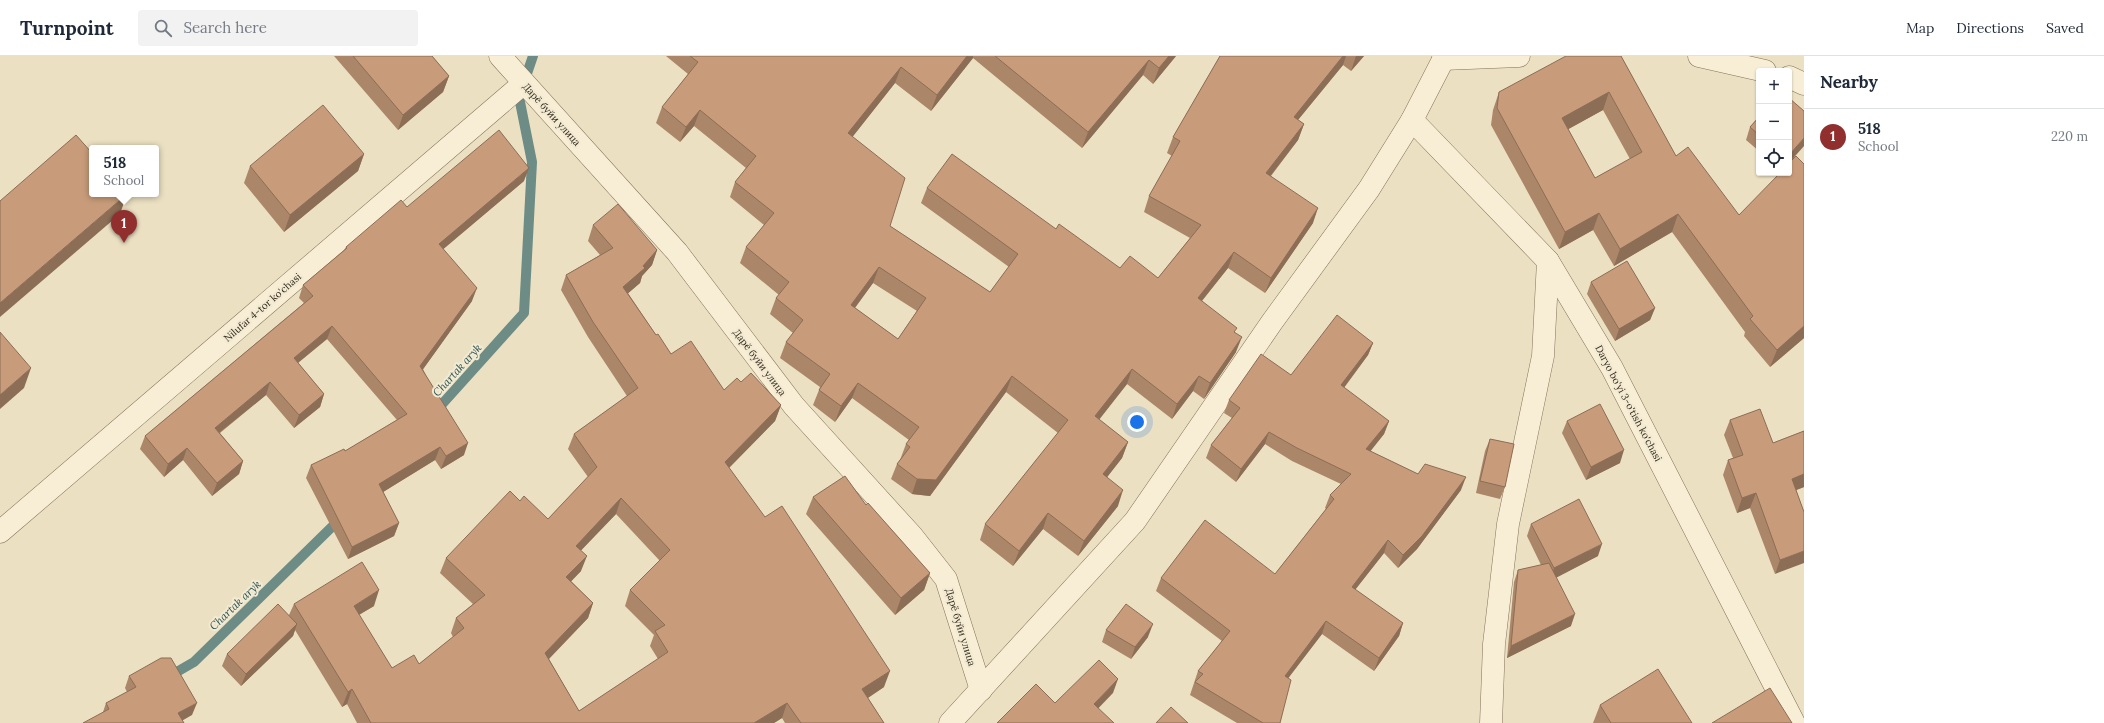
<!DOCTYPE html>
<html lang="en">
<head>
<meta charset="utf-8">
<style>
	:root { --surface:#fff; --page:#f2f2f3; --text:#1f2937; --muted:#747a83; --line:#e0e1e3; --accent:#902f2e }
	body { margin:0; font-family:Lora,serif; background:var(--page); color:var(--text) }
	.controls { position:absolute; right:12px; top:12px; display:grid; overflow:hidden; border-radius:4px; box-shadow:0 1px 3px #0004 }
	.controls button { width:36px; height:36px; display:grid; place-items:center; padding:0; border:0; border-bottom:1px solid var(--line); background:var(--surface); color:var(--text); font:20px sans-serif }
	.you { position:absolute; left:1137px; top:366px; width:14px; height:14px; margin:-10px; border:3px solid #fff; border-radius:50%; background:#1a73e8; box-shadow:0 0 0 6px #1a73e833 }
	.badge { display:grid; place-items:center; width:26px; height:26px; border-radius:50%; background:var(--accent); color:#fff; font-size:13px; font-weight:700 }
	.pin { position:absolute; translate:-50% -33px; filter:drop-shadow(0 1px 2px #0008) }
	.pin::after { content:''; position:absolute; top:21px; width:14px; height:12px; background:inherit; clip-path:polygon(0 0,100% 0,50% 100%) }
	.popup { position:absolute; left:89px; top:89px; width:70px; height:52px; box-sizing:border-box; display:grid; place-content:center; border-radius:4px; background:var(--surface); filter:drop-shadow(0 1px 3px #0005); font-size:13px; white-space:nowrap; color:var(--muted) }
	.popup b { font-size:15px; color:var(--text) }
	.popup::after { content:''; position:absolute; left:50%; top:100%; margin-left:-8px; border:8px solid transparent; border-top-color:var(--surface) }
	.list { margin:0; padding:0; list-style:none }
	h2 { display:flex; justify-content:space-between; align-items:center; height:52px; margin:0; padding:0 16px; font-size:17px }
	h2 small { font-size:13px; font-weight:400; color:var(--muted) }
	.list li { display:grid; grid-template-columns:26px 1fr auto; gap:12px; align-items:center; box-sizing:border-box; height:56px; padding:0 16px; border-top:1px solid var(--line) }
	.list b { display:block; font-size:15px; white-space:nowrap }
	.list p { margin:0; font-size:13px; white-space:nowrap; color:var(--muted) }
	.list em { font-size:13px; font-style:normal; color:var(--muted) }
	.icon { flex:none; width:22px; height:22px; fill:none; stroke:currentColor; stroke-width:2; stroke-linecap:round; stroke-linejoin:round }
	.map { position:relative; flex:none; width:1804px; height:667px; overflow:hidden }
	header { display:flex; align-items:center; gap:24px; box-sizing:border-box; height:56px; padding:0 20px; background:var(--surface); border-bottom:1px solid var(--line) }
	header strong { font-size:19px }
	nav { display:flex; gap:22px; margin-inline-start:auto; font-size:14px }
	.search { width:280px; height:36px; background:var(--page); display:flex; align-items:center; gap:10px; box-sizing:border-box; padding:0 14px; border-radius:4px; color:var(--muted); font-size:15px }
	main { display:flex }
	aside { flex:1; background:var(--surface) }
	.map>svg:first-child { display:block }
</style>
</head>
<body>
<header>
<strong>Turnpoint</strong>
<div class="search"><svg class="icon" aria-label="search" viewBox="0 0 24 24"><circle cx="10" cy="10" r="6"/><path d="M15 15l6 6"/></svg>Search here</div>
<nav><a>Map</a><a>Directions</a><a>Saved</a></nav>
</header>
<main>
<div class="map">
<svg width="1804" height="667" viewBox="0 0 1804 667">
	<rect width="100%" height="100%" fill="#ebe0c2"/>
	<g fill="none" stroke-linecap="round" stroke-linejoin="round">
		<g stroke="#6c8c85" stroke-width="10">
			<path d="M435,356L524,257L532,106L519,41L533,0"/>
			<path d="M168,621L194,606L341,462"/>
		</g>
		<defs>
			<g id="minor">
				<path d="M500,0L677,196L794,350L913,481L946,523L981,634"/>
				<path d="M1699,0L1765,15"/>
				<path d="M1443,3L1519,0"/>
				<path d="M1789,21L1804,28"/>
				<path d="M1412,64L1548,205L1612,312L1794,667"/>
				<path d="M0,476L524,27"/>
				<path d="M1491,667L1494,588L1508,468L1543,300L1548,205"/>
			</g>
			<path id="tertiary" d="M950,667L1135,465L1272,266L1369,133L1412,64L1445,0"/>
		</defs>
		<use href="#minor" stroke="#84725a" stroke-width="23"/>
		<use href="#tertiary" stroke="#84725a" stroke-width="23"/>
		<use href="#minor" stroke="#f7eed5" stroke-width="22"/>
		<use href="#tertiary" stroke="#f7eed5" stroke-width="22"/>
	</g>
	<g fill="#ac8669" fill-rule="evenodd">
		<path d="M334,0H432L449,20L443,36L398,74Z"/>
		<path d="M666,0H1176L1153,28L1143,19L1082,92L973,2L931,55L895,27L852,81L890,170L990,236L1009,211L921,147L927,132L1056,173L1120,212L1158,222L1190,182L1144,156L1149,140L1172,100L1167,97L1173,81L1220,0H1364L1351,15L1343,9L1298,64L1304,68L1298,84L1271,120L1313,167L1265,237L1228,212L1202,245L1235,276L1236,296L1204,343L1193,335L1172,363L1127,328L1099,364L1128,386L1122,402L1107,421L1118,450L1078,500L1043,473L1013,510L980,484L985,468L1058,377L1006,336L930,440L912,438L891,423L897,408L900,404L906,388L909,384L852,342L835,366L813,349L819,334L820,331L780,302L786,286L793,277L770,258L776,242L779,239L740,207L746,191L764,169L730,141L735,126L746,112L694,70L680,86L656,67L662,51L688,18ZM873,227L917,255L898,283L855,252Z"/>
		<path d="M1621,0L1676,100L1739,159L1804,108V282L1770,311L1744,280L1745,276L1672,176L1614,210L1593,174L1559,193L1491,69L1493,54L1499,36ZM1603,54L1630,103L1595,122L1568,73Z"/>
		<path d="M1759,61V95L1746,84L1750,71Z"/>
		<path d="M364,98L358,115L284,176L244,127L250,110Z"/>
		<path d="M524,125L443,193L472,245L423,313L464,399L441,413L435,404L383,436L399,467L394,480L348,503L306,422L311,409L345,395L397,364L327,283L298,307L324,338L320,351L294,372L266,339L220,377L243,405L239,418L212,440L183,404L164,421L140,393L145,380L304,247L299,242L303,229L344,194L346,191L407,151Z"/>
		<path d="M593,169L657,194L652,209L642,220L640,227L628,237L656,279L671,298L724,334L741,326L781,349L775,365L729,412L884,631L868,642L884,667H785L782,662L774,667H357L347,648L342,651L295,574L293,580L241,630L222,610L227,598L289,559L294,548L374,550L359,559L392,612L419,608L453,581L451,577L456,562L473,548L440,517L446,502L520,445L548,463L588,421L568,393L574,378L627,340L588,281L561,234L566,219L600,199L588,185ZM616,458L660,505L630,534L625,550L654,579L650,590L658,603L579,655L549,603L588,562L593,547L571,525L581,515V494Z"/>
		<path d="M1591,226L1655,252L1650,264L1615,285L1587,238Z"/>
		<path d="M1373,287L1368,299L1344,332L1389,365L1384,378L1370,395L1418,418L1461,434L1417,493L1398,512L1384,497L1355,534L1403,567L1399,580L1374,615L1322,578L1288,622L1280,667H1237L1190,639L1198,615L1222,585L1156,535L1161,522L1275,518L1326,453L1325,452L1330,439L1341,428L1292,405L1265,388L1236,426L1206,402L1211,389L1232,362L1224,357L1229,344Z"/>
		<path d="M1730,364L1773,387L1804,375V431L1796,434L1804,456L1775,518L1750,452L1737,457L1723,419L1728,404L1733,402L1724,379Z"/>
		<path d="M1567,365L1620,407L1586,424L1562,377Z"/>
		<path d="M1490,383L1505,431L1500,443L1476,437L1485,395Z"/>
		<path d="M813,441L866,449L930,517L924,534L895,559L806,458Z"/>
		<path d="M1531,468L1598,500L1556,521L1571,570L1507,602L1514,526L1518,514L1541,509L1527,480Z"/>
		<path d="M1106,574L1148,581L1131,603L1102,586Z"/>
		<path d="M129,620L192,659L103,656L106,647L127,636L125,632Z"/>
		<path d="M1600,649L1692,667H1593Z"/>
	</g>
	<g fill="#8c6d55">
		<path d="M967,0H973V2L931,55L937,39Z"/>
		<path d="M1169,0H1176L1153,28L1159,12Z"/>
		<path d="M1343,0H1346L1343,9L1288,76L1294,61Z"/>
		<path d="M1356,0H1364L1351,15Z"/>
		<path d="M1149,4L1143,19L1082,92L1088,76Z"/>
		<path d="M901,11L895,27L843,93L848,77Z"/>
		<path d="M449,20L443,36L398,74L403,59Z"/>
		<path d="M1609,36L1603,54L1556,80L1562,62Z"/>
		<path d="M700,54L694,70L680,86L686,71Z"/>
		<path d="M1304,68L1298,84L1261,132L1266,117Z"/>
		<path d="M1804,82V90L1789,107V99Z"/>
		<path d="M364,98L358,115L284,176L290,159Z"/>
		<path d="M529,112L524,125L434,201L439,188Z"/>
		<path d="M127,138L120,158L0,261V247Z"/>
		<path d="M1318,152L1313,167L1265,237L1271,222Z"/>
		<path d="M1599,157L1593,174L1559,193L1565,176Z"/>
		<path d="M1678,158L1672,176L1614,210L1620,193Z"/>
		<path d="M657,194L652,209L642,220L640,227L618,246L623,231L643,210Z"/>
		<path d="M1234,196L1228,212L1192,257L1198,242Z"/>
		<path d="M879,211L873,227L845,265L851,249Z"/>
		<path d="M477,232L472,245L416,323L420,310Z"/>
		<path d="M1655,252L1650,264L1615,285L1619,273Z"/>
		<path d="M332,270L327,283L289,314L294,302Z"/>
		<path d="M1804,270V282L1770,311L1777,294Z"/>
		<path d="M1242,281L1236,296L1204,343L1210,327Z"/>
		<path d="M1373,287L1368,299L1336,342L1341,329Z"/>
		<path d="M31,312L24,332L0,353V339Z"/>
		<path d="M1132,313L1127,328L1089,376L1095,360Z"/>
		<path d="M1012,320L1006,336L930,440L912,438L917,423Z"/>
		<path d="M1199,320L1193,335L1172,363L1177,348Z"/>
		<path d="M270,326L266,339L210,384L215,372Z"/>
		<path d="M858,327L852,342L835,366L841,350Z"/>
		<path d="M324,338L320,351L294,372L299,359Z"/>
		<path d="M781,349L775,365L719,422L725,406Z"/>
		<path d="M1389,365L1384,378L1362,406L1366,393Z"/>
		<path d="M1269,376L1265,388L1236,426L1241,413Z"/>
		<path d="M1128,386L1122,402L1097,434L1103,418Z"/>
		<path d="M468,387L464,399L441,413L446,400Z"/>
		<path d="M440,391L435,404L375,441L379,428Z"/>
		<path d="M187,392L183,404L164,421L168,408Z"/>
		<path d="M1624,394L1620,407L1586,424L1591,411Z"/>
		<path d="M243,405L239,418L212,440L217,427Z"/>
		<path d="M1804,418V431L1786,438L1792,423Z"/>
		<path d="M1466,421L1461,434L1417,493L1398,512L1403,499Z"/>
		<path d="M1123,434L1118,450L1078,500L1084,485Z"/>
		<path d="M1756,437L1750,452L1737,457L1742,442Z"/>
		<path d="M621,442L616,458L571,505L576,490Z"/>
		<path d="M1048,457L1043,473L1013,510L1019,495Z"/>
		<path d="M399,467L394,480L348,503L352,491Z"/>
		<path d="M1388,484L1384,497L1347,544L1352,531Z"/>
		<path d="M1602,488L1598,500L1550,525L1554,512Z"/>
		<path d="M1804,495V507L1775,518L1780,504Z"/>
		<path d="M587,500L581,515L561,536L566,521Z"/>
		<path d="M930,517L924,534L895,559L901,542Z"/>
		<path d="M379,534L374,550L348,565L354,550Z"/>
		<path d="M593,547L588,562L540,612L545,597Z"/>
		<path d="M1575,558L1571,570L1507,602L1511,590Z"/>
		<path d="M1326,565L1322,578L1280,633L1285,620Z"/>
		<path d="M1403,567L1399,580L1374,615L1379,602Z"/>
		<path d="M297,568L293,580L241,630L246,618Z"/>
		<path d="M1153,568L1148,581L1131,603L1135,591Z"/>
		<path d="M890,615L884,631L857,649L862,633Z"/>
		<path d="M1118,623L1113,637L1089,662L1094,648Z"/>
		<path d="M352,633L347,648L342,651L348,636Z"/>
		<path d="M197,647L192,659L178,667V657Z"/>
		<path d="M787,647L782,662L774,667H754Z"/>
	</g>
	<g fill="#c89c7a" stroke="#8c6d55" fill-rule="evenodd">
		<path d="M353,0H432L449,20L403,59Z"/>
		<path d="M690,0H967L937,39L901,11L848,77L905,122L890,170L990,236L1018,198L927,132L952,98L1056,173L1059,168L1120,212L1130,200L1158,222L1201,169L1149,140L1180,85L1173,81L1220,0H1343L1294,61L1304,68L1266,117L1318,152L1271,222L1234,196L1198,242L1237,272L1234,276L1242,281L1210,327L1199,320L1177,348L1132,313L1095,360L1128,386L1103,418L1123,434L1084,485L1048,457L1019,495L985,468L1068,364L1012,320L936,424L917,423L897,408L910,391L906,388L919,371L858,327L841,350L819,334L830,318L786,286L803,264L776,242L789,226L746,191L774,157L735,126L756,100L700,54L686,71L662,51L698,6ZM879,211L926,242L898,283L851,249Z"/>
		<path d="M995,0H1169L1159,12L1149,4L1088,76Z"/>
		<path d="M1566,0H1621L1676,100L1688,91L1739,159L1780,117H1789V107L1796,100L1804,108V270L1777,294L1750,263L1753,260L1678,158L1620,193L1599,157L1565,176L1497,52L1499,36ZM1609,36L1642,96L1595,122L1562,62Z"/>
		<path d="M1789,42L1804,55V82L1789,99Z"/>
		<path d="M323,49L364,98L290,159L250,110Z"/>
		<path d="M1759,61V79L1750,71Z"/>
		<path d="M499,74L529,112L439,188L477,232L420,310L468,387L446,400L440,391L379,428L399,467L352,491L311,409L344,393L345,395L407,358L332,270L294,302L324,338L299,359L270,326L215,372L243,405L217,427L187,392L168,408L145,380L313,240L303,229L347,192L346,191L401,144L407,151Z"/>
		<path d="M76,79L92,97V138H127L0,247V145Z"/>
		<path d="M618,148L657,194L643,210L645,212L623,231L656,279L658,278L671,298L691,285L724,334L737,322L741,326L751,317L781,349L725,406L765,461L782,450L890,615L862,633L884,667H801L787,647L754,667H371L352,633L348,636L294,548L362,506L379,534L354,550L392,612L414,599L419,608L464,572L456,562L485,539L446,502L510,435L520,445L524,440L548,463L597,411L574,378L638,332L593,266L566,219L613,192L593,169ZM621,442L670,494L630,534L665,569L655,575L668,596L579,655L545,597L593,547L566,521L587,500L576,490Z"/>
		<path d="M1627,205L1655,252L1619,273L1591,226Z"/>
		<path d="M1337,259L1373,287L1341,329L1389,365L1366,393L1418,418L1425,408L1466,421L1422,480L1403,499L1388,484L1352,531L1403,567L1379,602L1326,565L1285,620L1291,624L1280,667H1263L1195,626L1203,618L1198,615L1230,575L1161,522L1205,464L1275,518L1334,443L1330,439L1351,418L1297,392L1269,376L1241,413L1211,389L1240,352L1229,344L1261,298L1291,319Z"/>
		<path d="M0,276L31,312L0,339Z"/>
		<path d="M1600,348L1624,394L1591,411L1567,365Z"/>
		<path d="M1760,353L1773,387L1804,375V418L1792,423L1804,456V495L1780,504L1756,437L1742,442L1728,404L1743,399L1730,364Z"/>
		<path d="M1490,383L1514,388L1505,431L1480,425Z"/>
		<path d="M845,420L866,449L868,447L930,517L901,542L813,441Z"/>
		<path d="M1579,443L1602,488L1554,512L1531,468Z"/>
		<path d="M1549,507L1575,558L1511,590L1518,514Z"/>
		<path d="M278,548L297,568L246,618L227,598Z"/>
		<path d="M1126,548L1153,568L1135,591L1106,574Z"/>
		<path d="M161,602H171L197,647L178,657L184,667H83L109,653L106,647L136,631L129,620Z"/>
		<path d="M1099,604L1118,623L1094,648L1114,667H997L1036,628L1055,647Z"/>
		<path d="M1658,613L1692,667H1611L1600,649Z"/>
		<path d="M1770,632L1792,667H1712Z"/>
		<path d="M1171,651L1188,667H1156Z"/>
	</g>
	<g text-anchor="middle" stroke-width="4" stroke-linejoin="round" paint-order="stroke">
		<g font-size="10" fill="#352a1e" stroke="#f3ead2">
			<text transform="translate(552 58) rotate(48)" y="4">Дарё буйи улица</text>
			<text transform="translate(262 251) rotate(-41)" y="4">Nilufar 4-tor ko'chasi</text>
			<text transform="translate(760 306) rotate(53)" y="4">Дарё буйи улица</text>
			<text transform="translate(1629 347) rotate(62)" y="4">Daryo bo'yi 3-o'tish ko'chasi</text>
			<text transform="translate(961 571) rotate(73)" y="4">Дарё буйи улица</text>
		</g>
		<g font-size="11" font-style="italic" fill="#2e5453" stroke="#f3ead2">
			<text transform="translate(457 314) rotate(-48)" y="4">Chartak aryk</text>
			<text transform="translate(235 549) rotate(-44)" y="4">Chartak aryk</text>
		</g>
	</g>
</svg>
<div class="controls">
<button>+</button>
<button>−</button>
<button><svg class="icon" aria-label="locate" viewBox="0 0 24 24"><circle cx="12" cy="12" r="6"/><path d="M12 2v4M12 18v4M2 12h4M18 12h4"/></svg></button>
</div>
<div class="you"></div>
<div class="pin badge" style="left:124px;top:187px">1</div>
<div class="popup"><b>518</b>School</div>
</div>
<aside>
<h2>Nearby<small></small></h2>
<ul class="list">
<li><span class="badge">1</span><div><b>518</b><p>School</p></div><em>220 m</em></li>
</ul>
</aside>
</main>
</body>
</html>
